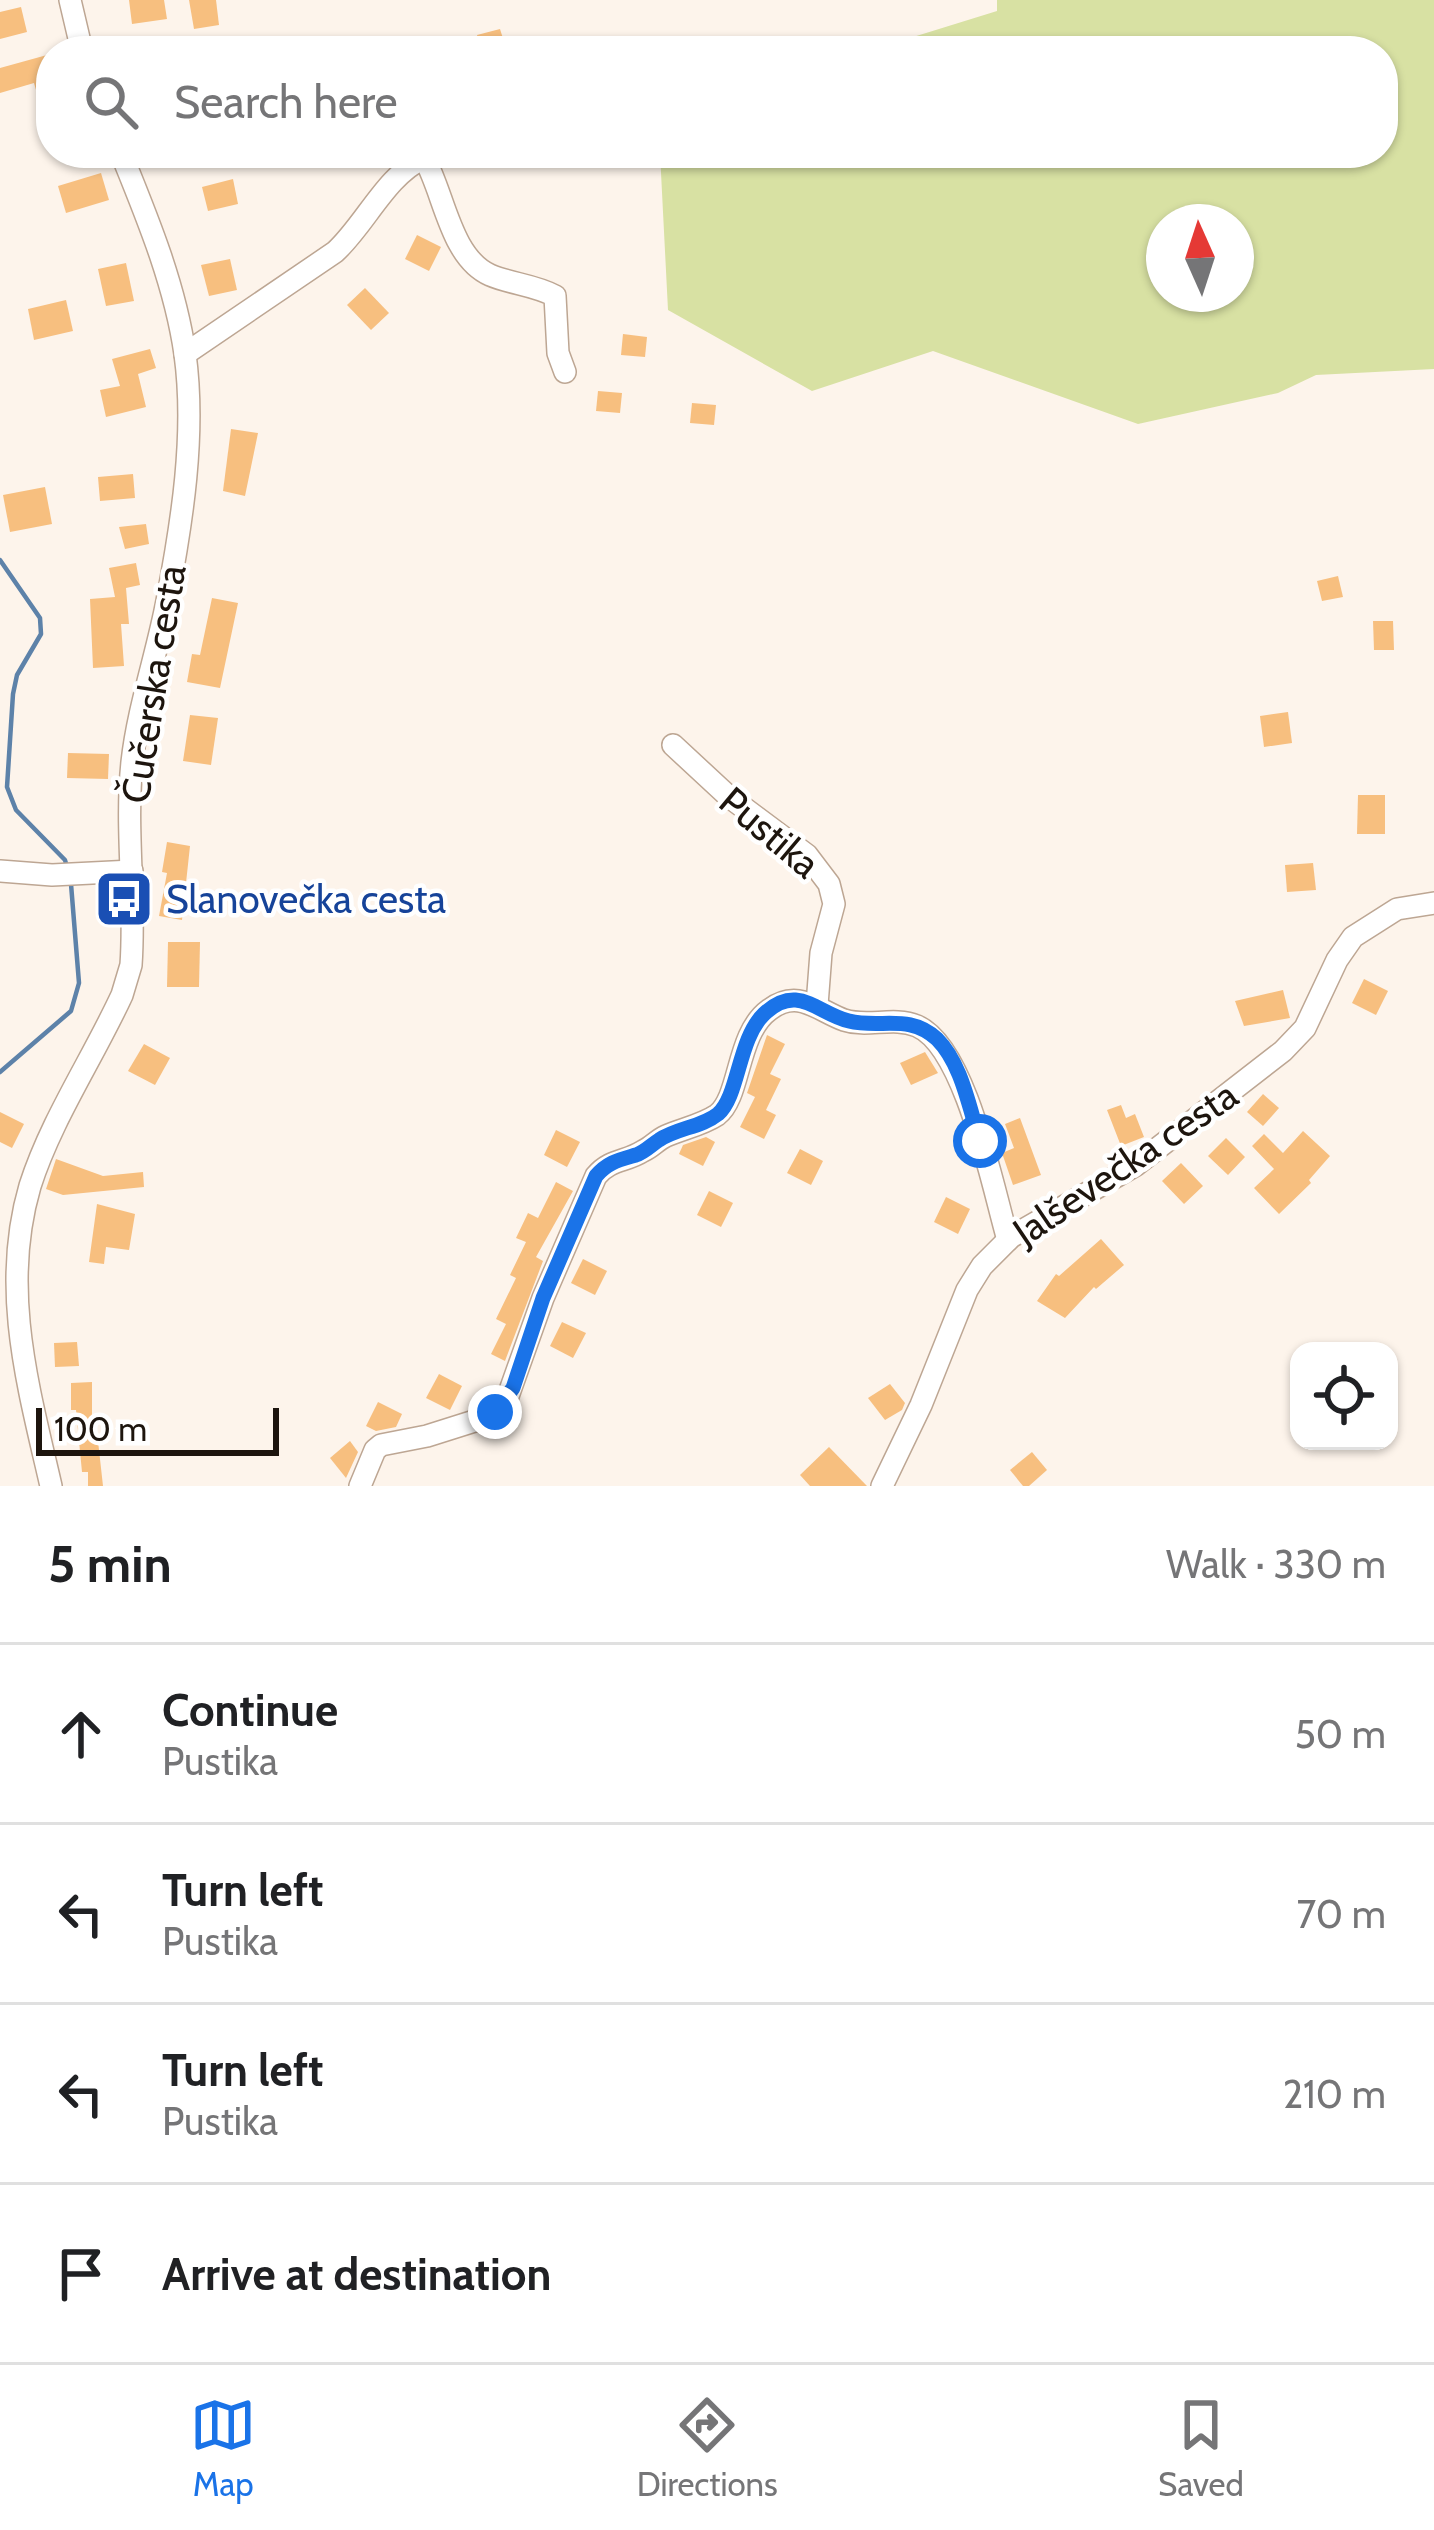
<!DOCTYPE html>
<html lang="en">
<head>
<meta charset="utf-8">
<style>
	:root { --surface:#fff; --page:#f6f6f6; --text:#202124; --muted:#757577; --line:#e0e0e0; --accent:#1a73e8 }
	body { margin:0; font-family:Cabin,sans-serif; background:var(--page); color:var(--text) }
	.controls { position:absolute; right:36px; bottom:36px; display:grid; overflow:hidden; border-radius:24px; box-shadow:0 3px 9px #0004 }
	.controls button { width:108px; height:108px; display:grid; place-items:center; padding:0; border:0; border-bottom:3px solid var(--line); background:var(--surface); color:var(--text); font:60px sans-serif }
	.compass { position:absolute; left:1146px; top:204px; width:108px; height:108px; border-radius:50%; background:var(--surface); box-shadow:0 3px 9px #0004; rotate:357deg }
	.scale { position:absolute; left:36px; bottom:30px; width:243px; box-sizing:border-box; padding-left:12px; border:6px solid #1d150e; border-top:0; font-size:33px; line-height:42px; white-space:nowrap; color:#1d150e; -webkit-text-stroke:9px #fff; paint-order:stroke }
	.stop { position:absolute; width:36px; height:36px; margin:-27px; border:9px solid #1a73e8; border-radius:50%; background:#fff }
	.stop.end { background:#1a73e8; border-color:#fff; box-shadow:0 3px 12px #0008 }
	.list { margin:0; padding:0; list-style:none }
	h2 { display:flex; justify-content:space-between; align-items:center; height:156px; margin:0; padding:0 48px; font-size:51px }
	h2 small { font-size:39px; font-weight:400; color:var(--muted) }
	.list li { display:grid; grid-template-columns:78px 1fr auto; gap:36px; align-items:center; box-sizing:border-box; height:180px; padding:0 48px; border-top:3px solid var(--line) }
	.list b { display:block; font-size:45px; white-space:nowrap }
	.list p { margin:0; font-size:39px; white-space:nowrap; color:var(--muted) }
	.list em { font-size:39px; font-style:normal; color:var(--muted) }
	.icon { flex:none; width:66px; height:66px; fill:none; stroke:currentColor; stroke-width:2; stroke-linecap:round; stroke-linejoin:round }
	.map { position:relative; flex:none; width:1434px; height:1486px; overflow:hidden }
	.search { position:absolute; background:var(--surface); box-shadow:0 3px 9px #0004; left:36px; right:36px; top:36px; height:132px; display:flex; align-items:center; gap:30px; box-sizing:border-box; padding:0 42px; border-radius:48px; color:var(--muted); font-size:45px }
	.sheet { height:876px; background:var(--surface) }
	nav { display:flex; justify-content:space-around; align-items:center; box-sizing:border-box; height:168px; border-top:3px solid var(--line); background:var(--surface); font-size:33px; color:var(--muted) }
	nav a { display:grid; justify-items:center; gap:6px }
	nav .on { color:var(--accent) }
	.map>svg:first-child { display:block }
</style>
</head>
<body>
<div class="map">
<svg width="1434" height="1486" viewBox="0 0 1434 1486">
	<rect width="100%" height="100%" fill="#fdf4eb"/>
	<path fill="#d8e1a3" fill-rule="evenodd" d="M997,0H1434V369L1316,375L1278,393L1138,424L933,351L812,391L668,310L660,153H1383V51H868L997,11ZM1236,222V294H1164V222Z"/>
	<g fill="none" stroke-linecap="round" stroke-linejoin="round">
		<g stroke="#5d82a9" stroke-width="4.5">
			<path d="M0,560L40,618L41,634L17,675L13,694L7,787L16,810L65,860L67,867"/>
			<path d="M0,1072L71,1011L79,983L71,884"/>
		</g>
	</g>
	<g fill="#f7bf7f">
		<path d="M129,0H164L167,19L132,24Z"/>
		<path d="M189,0H216L219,25L194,29Z"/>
		<path d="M21,7L27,32L0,39V12Z"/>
		<path d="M500,29L507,51H481L477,35Z"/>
		<path d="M47,55L51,70V128H47L34,83L0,93V68Z"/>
		<path d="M101,173L109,200L66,213L58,186Z"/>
		<path d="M233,179L238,204L208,211L202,187Z"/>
		<path d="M417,235L441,247L429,271L405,259Z"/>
		<path d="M230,259L237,290L209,296L201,265Z"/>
		<path d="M126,263L134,301L106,306L98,269Z"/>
		<path d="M365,288L389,313L371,330L347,305Z"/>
		<path d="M66,300L73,331L34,340L28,309Z"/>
		<path d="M623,334L647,337L645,357L621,355Z"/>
		<path d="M150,349L156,368L138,374L146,407L106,417L100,390L120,386L112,359Z"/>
		<path d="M598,391L622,393L620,413L596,411Z"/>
		<path d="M692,403L716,405L714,425L690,423Z"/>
		<path d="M231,429L258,433L245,496L223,491Z"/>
		<path d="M133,474L135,498L100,501L98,477Z"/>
		<path d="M45,487L52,524L10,532L3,495Z"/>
		<path d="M146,524L149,544L125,549L119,527Z"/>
		<path d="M136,563L140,585L126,588L129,624H121L124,666L93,668L90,599L115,597L109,568Z"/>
		<path d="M1338,576L1343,597L1322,601L1317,581Z"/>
		<path d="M212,598L238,603L220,688L187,682L192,654L200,655Z"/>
		<path d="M1373,621H1393L1394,650H1374Z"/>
		<path d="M1288,712L1292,743L1264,747L1260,716Z"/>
		<path d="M190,715L218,718L211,765L183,761Z"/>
		<path d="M68,753L109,754L108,779L67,778Z"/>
		<path d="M1358,795H1385V834H1357Z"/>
		<path d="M167,842L190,846L182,920L159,916L167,873L162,872Z"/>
		<path d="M1313,863L1316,890L1287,892L1285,865Z"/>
		<path d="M168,942H200L199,987H167Z"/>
		<path d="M1364,979L1388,991L1376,1015L1352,1003Z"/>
		<path d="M1283,990L1290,1018L1244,1026L1235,1001Z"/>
		<path d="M767,1035L785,1044L770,1074L781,1079L766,1110L776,1115L764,1139L740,1127L755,1097L747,1093Z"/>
		<path d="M144,1044L170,1058L155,1085L128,1071Z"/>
		<path d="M925,1052L938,1073L911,1085L900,1063Z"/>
		<path d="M1263,1094L1279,1108L1263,1126L1247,1112Z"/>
		<path d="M1121,1105L1126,1118L1135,1114L1144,1137L1121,1146L1107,1110Z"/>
		<path d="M0,1112L24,1124L12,1148L0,1142Z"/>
		<path d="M1020,1118L1041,1175L1013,1185L1002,1153L1014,1148L1005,1124Z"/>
		<path d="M556,1130L580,1142L567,1167L544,1155Z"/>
		<path d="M1303,1131L1330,1156L1309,1180L1311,1183L1279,1214L1254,1188L1274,1169L1252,1146L1264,1134L1283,1153Z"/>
		<path d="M706,1137L715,1142L703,1166L679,1154L683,1145Z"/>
		<path d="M1226,1138L1245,1157L1228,1175L1208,1156Z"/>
		<path d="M800,1149L823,1161L811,1185L787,1173Z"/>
		<path d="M56,1159L103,1176L143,1172L144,1187L63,1195L46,1189Z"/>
		<path d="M1181,1163L1203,1186L1184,1204L1162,1181Z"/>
		<path d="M556,1182L573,1191L536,1257L543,1261L505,1361L491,1354L506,1324L496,1319L516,1278L510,1275L526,1242L516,1238L528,1213L538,1218Z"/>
		<path d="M709,1191L733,1203L721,1227L697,1215Z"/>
		<path d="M946,1197L970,1209L958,1234L934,1222Z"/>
		<path d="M97,1204L135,1214L129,1250L106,1247L104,1264L89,1262Z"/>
		<path d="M1101,1239L1124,1265L1096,1289L1094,1287L1065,1318L1037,1301L1056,1274L1059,1276Z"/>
		<path d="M583,1259L607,1271L595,1295L571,1283Z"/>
		<path d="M562,1322L586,1333L573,1358L550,1346Z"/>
		<path d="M77,1342L79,1366L55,1367L54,1343Z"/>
		<path d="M439,1374L462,1386L450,1410L426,1398Z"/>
		<path d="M92,1382V1423H96L103,1486H88V1472H82L76,1410H71V1383Z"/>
		<path d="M890,1384L905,1403L902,1410L885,1420L868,1398Z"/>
		<path d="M378,1402L402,1414L396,1427L376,1431L366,1426Z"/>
		<path d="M350,1441L358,1452L346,1478L330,1458Z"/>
		<path d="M829,1447L867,1486H810L800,1475Z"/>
		<path d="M1032,1452L1047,1470L1029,1486H1023L1010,1470Z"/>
	</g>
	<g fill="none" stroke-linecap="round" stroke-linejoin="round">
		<defs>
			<g id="minor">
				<path d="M70,0L82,51"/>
				<path d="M185,354L335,252C365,225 386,175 424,158C444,192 450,257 490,275C511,284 535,285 555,296L558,353L565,372"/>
				<path d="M673,745L728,796L807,855L829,884L834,904L821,953L817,1005"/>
				<path d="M0,871L52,875L132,871"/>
				<path d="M51,1486C28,1386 0,1288 30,1186C51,1120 93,1058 122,995L131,965C136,897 125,830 132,762C138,708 157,654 167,601C182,522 196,434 185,354C175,284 147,217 121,153"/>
				<path d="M360,1486L375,1450L381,1445L427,1436L484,1418L507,1399L543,1298L596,1176C610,1159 626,1162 643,1151C652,1147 657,1140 666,1136C682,1129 702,1125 717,1115C741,1097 736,1034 769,1010C798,988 817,1010 844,1020C868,1028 893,1016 917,1026C966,1047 993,1189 1008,1240"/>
				<path d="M882,1486L921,1405L967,1290L982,1266L1011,1237L1136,1165L1283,1051L1305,1028L1337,960L1353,937L1397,909L1434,903"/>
			</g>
		</defs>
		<use href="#minor" stroke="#bda693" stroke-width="24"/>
		<use href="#minor" stroke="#fff" stroke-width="21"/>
	</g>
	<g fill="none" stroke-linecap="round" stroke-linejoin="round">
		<path stroke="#1a73e8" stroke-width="15" d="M495,1412L513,1388L543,1298L596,1176C608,1162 619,1160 636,1155C645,1152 651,1145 659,1140C677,1128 702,1127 718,1114C739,1096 738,1039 764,1014C798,982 818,1014 849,1021C881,1029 909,1013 937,1039C962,1064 969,1108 980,1141"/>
	</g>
	<defs>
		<symbol id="bus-square" viewBox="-11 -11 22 22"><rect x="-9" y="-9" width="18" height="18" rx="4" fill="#1a4fb4" stroke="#fff"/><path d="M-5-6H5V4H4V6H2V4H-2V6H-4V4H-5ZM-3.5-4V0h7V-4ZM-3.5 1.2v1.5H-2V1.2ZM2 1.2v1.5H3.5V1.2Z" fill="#fff"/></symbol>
	</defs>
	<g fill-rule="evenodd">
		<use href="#bus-square" x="91" y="866" width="66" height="66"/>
	</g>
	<g text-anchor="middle" stroke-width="9" stroke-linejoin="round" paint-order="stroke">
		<g font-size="39" fill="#1d150e" stroke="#fff">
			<text transform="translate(153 684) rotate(-81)" y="14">Čučerska cesta</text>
			<text transform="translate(770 832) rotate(40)" y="14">Pustika</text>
			<text transform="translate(1125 1163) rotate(-34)" y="14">Jalševečka cesta</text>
		</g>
		<g font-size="39" fill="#164399" stroke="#fff" text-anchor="start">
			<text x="166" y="913">Slanovečka cesta</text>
		</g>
	</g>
</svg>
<div class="controls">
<button><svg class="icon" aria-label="locate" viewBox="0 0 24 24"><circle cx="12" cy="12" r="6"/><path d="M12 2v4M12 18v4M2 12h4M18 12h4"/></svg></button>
</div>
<svg class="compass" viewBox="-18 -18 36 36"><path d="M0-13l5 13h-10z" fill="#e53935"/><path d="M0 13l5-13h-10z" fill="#757577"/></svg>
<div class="scale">100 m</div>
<div class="stop" style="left:980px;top:1141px"></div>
<div class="stop end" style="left:495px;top:1412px"></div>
<div class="search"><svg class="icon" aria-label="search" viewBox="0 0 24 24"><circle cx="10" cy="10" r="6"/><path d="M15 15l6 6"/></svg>Search here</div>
</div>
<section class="sheet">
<h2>5 min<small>Walk · 330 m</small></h2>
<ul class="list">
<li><svg class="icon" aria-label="ahead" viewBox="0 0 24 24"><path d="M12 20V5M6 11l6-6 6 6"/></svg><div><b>Continue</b><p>Pustika</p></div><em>50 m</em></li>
<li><svg class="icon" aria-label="left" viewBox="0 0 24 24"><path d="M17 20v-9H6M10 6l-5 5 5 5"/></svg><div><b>Turn left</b><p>Pustika</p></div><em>70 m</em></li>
<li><svg class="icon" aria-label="left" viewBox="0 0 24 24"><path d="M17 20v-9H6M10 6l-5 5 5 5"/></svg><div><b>Turn left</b><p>Pustika</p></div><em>210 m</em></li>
<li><svg class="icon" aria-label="arrive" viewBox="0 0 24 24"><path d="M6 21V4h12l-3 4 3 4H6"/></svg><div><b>Arrive at destination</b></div></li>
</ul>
</section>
<nav>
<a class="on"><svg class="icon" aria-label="map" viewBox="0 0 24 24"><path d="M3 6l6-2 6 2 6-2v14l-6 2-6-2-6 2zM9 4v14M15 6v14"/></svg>Map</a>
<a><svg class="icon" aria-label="directions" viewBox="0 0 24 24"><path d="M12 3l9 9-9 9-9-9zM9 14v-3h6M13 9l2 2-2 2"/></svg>Directions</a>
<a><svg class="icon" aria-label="saved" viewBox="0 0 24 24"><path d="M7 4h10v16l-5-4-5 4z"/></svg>Saved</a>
</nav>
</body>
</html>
